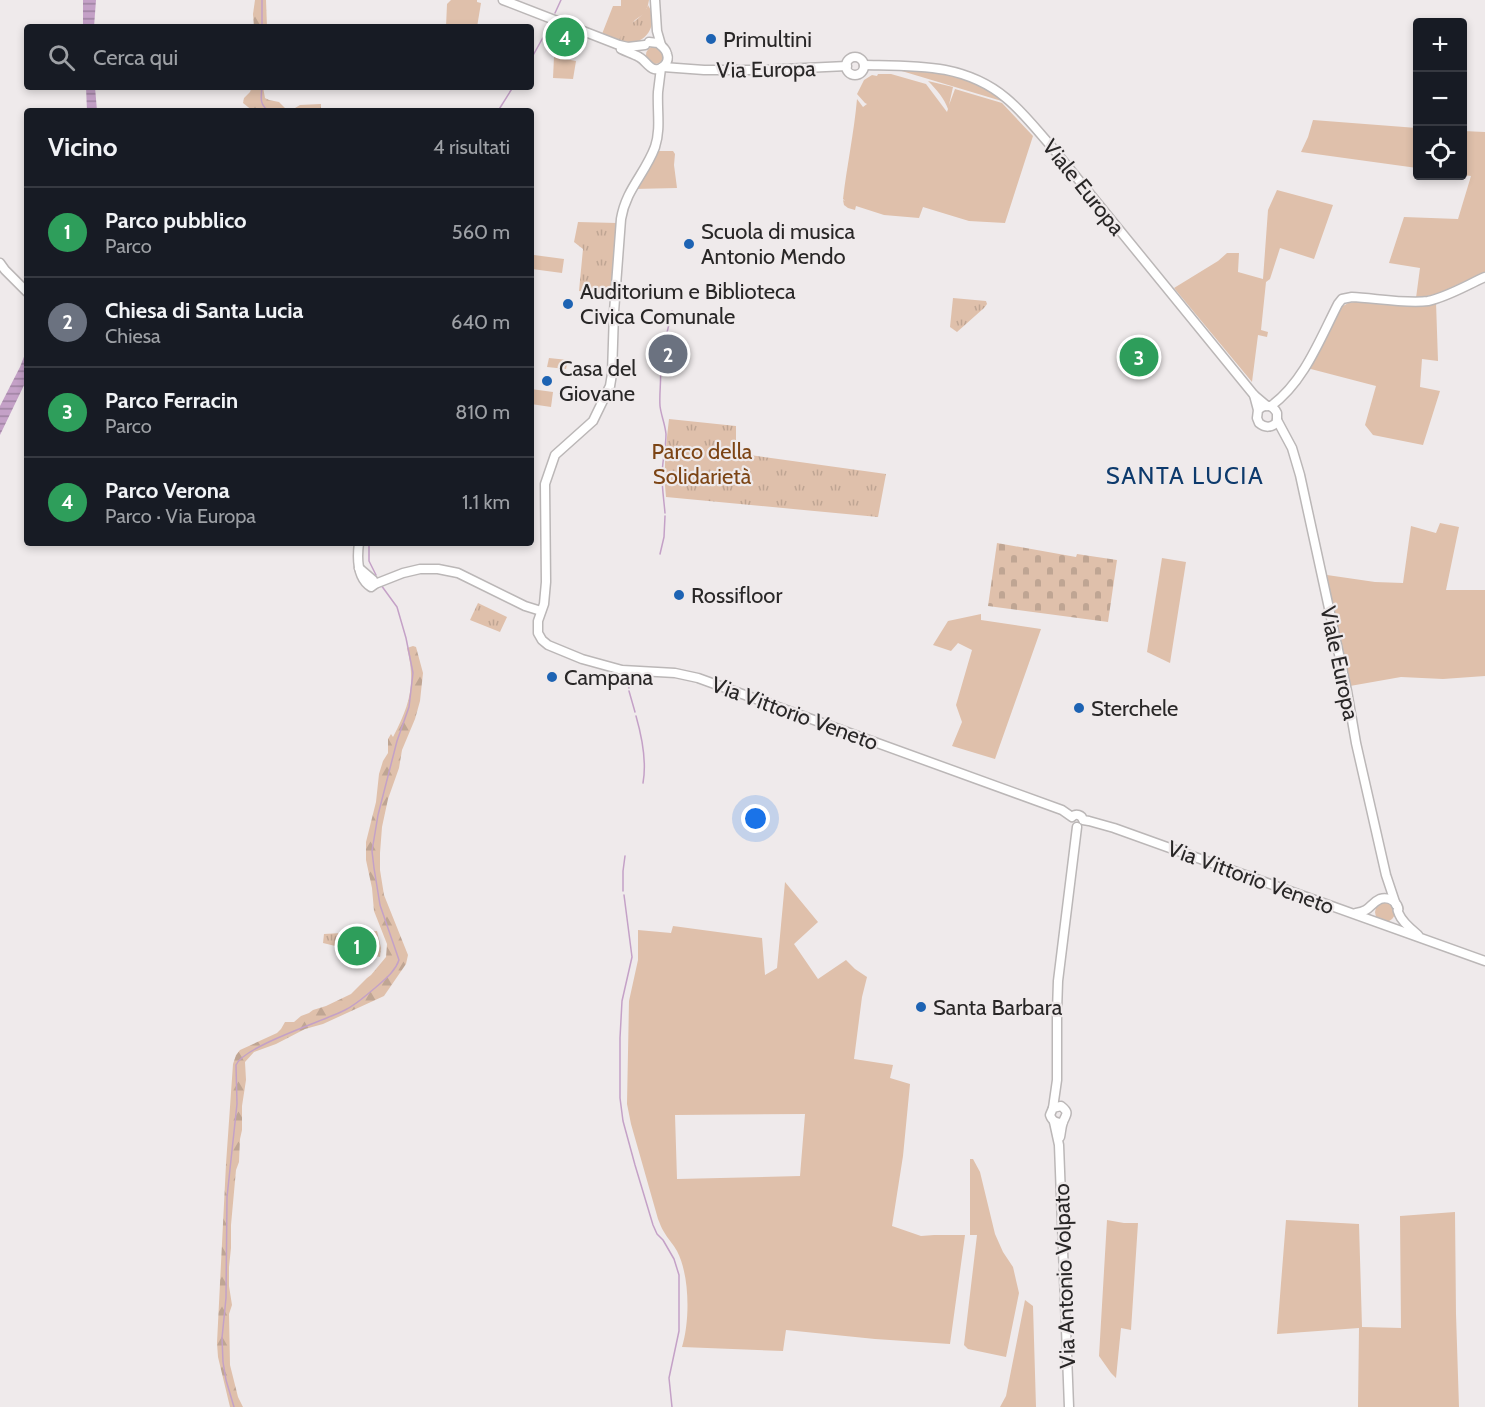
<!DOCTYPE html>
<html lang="it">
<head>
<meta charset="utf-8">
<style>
	:root { --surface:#171b24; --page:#20242c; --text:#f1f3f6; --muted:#9ea1a6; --line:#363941; --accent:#ea580c }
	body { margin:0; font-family:Cabin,sans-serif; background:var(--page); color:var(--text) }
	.controls { position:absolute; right:18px; top:18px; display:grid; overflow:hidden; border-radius:6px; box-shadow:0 3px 9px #0003 }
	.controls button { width:54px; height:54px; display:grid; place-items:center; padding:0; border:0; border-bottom:2px solid var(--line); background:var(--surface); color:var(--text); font:30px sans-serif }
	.you { position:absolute; left:756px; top:819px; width:21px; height:21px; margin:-15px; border:4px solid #fff; border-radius:50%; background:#1a73e8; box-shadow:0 0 0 9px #1a73e833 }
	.badge { display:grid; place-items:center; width:39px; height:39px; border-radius:50%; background:var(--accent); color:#fff; font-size:20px; font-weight:700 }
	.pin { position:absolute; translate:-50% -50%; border:3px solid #fff; box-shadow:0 2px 6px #0006 }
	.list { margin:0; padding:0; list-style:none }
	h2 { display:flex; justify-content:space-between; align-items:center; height:78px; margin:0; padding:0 24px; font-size:26px }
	h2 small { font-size:20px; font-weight:400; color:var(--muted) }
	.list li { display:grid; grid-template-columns:39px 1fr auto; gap:18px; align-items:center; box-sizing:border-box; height:90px; padding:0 24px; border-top:2px solid var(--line) }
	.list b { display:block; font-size:22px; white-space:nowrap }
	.list p { margin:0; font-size:20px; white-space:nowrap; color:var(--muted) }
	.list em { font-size:20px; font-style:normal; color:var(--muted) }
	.icon { flex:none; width:33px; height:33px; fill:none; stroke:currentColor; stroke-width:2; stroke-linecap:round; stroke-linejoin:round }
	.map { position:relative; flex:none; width:1485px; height:1407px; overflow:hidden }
	.search { position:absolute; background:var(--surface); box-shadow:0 3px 9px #0003; left:24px; top:24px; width:510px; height:66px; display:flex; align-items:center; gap:15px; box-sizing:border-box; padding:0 21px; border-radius:6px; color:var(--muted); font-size:22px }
	.panel { position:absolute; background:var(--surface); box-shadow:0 3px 9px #0003; left:24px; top:108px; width:510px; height:438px; border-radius:6px }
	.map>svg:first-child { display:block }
</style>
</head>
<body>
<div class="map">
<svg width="1485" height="1407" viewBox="0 0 1485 1407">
	<defs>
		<pattern id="forest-firs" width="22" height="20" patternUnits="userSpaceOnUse" patternTransform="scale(1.5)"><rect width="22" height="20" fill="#dfc0ab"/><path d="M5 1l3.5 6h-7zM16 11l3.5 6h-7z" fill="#bfa593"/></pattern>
		<pattern id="cemetery-stones" width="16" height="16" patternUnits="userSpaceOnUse" patternTransform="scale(1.5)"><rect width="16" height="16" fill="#dfc0ab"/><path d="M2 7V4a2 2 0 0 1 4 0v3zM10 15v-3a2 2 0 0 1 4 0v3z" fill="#bfa593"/></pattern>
		<pattern id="park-tufts" width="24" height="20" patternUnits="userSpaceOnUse" patternTransform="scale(1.5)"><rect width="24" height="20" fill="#dfc0ab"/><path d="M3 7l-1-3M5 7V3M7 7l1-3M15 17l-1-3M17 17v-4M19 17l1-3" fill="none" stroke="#bfa593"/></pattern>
		<pattern id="water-rules" width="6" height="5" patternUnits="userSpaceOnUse" patternTransform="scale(1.5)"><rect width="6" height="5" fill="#c4a1c7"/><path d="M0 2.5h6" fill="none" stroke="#9f83a2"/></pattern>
	</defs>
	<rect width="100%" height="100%" fill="#efeaeb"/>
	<g fill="#dfc0ab" fill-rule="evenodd">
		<path d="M451,0H477V2L481,3L477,27H446L447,4Z"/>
		<path d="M621,0H649L648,5L645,13L635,20L618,41L602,34L613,6H621Z"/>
		<circle cx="655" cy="55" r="9"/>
		<path d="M554,57L576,61L573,79L553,78Z"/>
		<path d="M895,69C907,69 920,68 932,70C956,73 986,87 1005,102Z"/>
		<path d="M878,74H891L926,84L947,112L948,109C944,98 937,90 928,81L953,87L949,105L955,89L1002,103L1033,136L1005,223L969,221L923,207L919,218L884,215L856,206L855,210L848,208L844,205L843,200L845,201L843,199C847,165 854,133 857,99L863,107L867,104L865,103L857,94L864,80L872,75L877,76Z"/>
		<path d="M1313,120L1417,128V168L1301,152L1308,137Z"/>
		<path d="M1463,131L1485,132V272L1437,294L1416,298L1420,268L1389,263L1404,217L1458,219L1471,176L1463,175Z"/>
		<path d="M657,151H673L675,154L674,165L677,188L634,189Z"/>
		<path d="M1277,190L1333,205L1314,259L1280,248L1270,279L1266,282L1261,330L1268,332L1267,337L1258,335L1252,382L1174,288L1218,261L1227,253H1239L1238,272L1263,279L1268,210Z"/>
		<path d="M534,255L564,259L562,273L532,269Z"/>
		<path d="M1362,301L1436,302L1438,361L1422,359L1420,387L1440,391L1423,445L1373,435L1365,425L1376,386L1307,368L1340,308L1348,303Z"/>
		<path d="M549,358L568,360L566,369L547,367Z"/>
		<path d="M531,389L553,392L551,407L531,404Z"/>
		<path d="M1440,523L1459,527L1446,590H1485V676L1443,679L1401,677L1350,686L1327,575L1375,582L1403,583L1411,526L1436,533Z"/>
		<path d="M1162,558L1186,562L1170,663L1147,652Z"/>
		<path d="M981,614V620L1041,629L995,759L952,746L962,722L956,705L972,650L958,643L951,651L933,645L948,621Z"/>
		<path d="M785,882L818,922L794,944L818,979L846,960L855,969L867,977L862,997L854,1059L893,1065L890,1078L910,1084L903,1156L892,1226L921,1236L934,1235H965L950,1344L875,1339L786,1330L783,1351L682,1347C690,1321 690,1276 677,1251C673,1244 668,1239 664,1232C661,1228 660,1223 658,1219L631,1124L627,1104L629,1001L638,960V930L671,933L673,926L762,938L765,975L777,968ZM805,1114L800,1176L677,1179L675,1115Z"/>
		<circle cx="1385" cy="912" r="10"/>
		<path d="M970,1159H973L980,1172L995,1234L1003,1252L1013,1267L1019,1293L1006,1357L968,1349L964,1345L977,1235H970Z"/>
		<path d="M1455,1212L1456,1314L1459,1407H1358L1359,1328L1277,1334L1286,1220L1359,1224L1362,1327L1401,1328L1400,1216Z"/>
		<path d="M1107,1220L1124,1223H1138L1131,1330L1121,1328L1116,1378L1111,1373L1099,1356Z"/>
		<path d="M1025,1300L1033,1306L1036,1407H1000L1006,1396L1008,1386Z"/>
	</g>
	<g fill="url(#forest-firs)">
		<path d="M255,0H266L267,27H254L253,14Z"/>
		<path d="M252,87H263L265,98L269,100L279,102L285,108H295L300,105L321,104V109L332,111H253L243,103L244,98L250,92Z"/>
		<path d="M413,646L416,647L423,673L420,701L415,719L402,750L399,768L388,799L382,827L380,853V870L384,895L408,955L406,964L384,996L323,1024L305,1029L276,1044L254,1052L245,1062L246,1080L242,1106V1130L240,1139L239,1162L236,1170L231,1225V1248L229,1267V1286L232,1305L229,1314L230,1365L238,1397L243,1407H230L218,1357L217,1343L226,1164L233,1064L236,1055L240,1050L277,1033L281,1029L285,1022H294L301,1016L309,1013L313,1010L326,1006L351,994L367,978L371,975L386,957L387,944L374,911L372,888L366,860V842L376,802L379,774L383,761L388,753V739L391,734L393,737C410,705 416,683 407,648Z"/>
	</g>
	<path fill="url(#cemetery-stones)" d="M997,543L1076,557L1077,554L1117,560L1108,622L988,606Z"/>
	<g fill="url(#park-tufts)">
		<path d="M648,5C661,25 643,51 619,40C626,22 643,20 648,5Z"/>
		<path d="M555,24L581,35L578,51L547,47L548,39Z"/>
		<path d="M578,222L617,223L612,295L579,291L583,249L574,242Z"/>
		<path d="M953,298L986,301L987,304L984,308L957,332L950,327Z"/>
		<path d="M1125,340L1157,345L1153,373L1122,369Z"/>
		<path d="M669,419L736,426V453L886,474L878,517L666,497C663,471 666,445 669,419Z"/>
		<path d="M478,603L507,617L500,632L470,620Z"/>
		<path d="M377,931L381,948L380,957L323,943L324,934Z"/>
	</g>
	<g fill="url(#water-rules)">
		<path d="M83,0H96L94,27H83Z"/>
		<path d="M86,87H95L97,111H87Z"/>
		<path d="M27,349V379L0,435V406L20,367Z"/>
	</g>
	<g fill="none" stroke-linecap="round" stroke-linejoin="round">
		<g stroke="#c4a1c7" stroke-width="1.5">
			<path d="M555,13L561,0"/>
			<path d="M262,27V0"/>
			<path d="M531,59L550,25"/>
			<path d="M262,87C261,97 259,106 270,111"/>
			<path d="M303,111H307"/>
			<path d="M498,111L513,87"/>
			<path d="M666,337L672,311"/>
			<path d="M662,356L665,345"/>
			<path d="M660,364C662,378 659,392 660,406C661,415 665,424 666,434C666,448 662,462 662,476C662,488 664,501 665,513"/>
			<path d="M369,543V561L376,575"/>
			<path d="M660,554L664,537L665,516"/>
			<path d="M626,675L629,688"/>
			<path d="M629,691L635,712"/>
			<path d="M636,716C642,737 647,761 643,783"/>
			<path d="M623,891V871L625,856"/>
			<path d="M624,895L632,957L622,1001L620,1038V1098L623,1121L635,1165L653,1225L657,1234L663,1240L674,1259L679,1275V1331L669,1378L672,1407"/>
			<path d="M234,1407L226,1380L223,1362L222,1338L226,1298L227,1197L237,1104L236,1065C244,1046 324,1021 345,1010C357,1004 365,996 375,988C384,980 395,972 399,960L380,905L374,868L372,851L378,815L397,741L409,707L413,673L406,638L397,607L381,585"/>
		</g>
		<defs>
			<g id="secondary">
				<path d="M503,0L619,45L628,47L645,45"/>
				<path d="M655,0L657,31L661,45"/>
				<path d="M621,49C627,52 634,54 639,57C645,60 648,67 654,69C662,71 670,62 667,54C666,49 662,46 658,43L649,42"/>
				<circle cx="855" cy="66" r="9"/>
				<path d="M864,65C915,66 964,63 1006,98C1023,112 1036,129 1051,146L1254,395L1267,406"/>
				<path d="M663,67L704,70H760L847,66"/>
				<path d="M661,68C660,76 659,84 658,92C657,111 661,129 655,147C645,174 626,189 621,219L614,312L612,374L610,386L593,421L555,455L545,484L546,582L544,604L538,621V633L542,640L548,645L582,659L622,670L675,673L698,678L1062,810L1072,817C1076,813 1082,815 1083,820L1089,821L1114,828L1485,961"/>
				<path d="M0,263L5,270L27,292"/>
				<path d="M1254,395L1258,410L1257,418L1259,423C1265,428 1272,428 1277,422V413C1273,405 1265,403 1258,410"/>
				<path d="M1271,406C1304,382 1320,339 1338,304L1342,299L1352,297C1374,298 1406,304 1428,301C1447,297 1467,285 1485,277"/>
				<path d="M1277,420L1292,448L1300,475L1347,691L1356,743L1386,875L1396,905"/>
				<path d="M359,543C357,558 357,578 371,587L375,584L403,573L420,569H438L458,573L525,606L541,611"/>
				<path d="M359,568L373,580L375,584"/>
				<path d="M1356,913C1371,911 1369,904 1380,899C1386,897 1393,899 1397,905C1401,913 1395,906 1399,914C1402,922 1412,930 1418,935"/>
				<path d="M1053,1108L1057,1080V1012L1058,981L1077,827"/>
				<path d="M1054,1122L1059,1145L1069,1407"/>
				<path d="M1060,1137C1061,1133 1061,1127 1063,1122C1066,1114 1070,1113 1061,1106L1053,1108L1050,1115C1052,1121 1057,1124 1063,1122"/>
			</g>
		</defs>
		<use href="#secondary" stroke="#bbb7b7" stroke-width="11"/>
		<use href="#secondary" stroke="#fff" stroke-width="8"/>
	</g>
	<g fill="#1d63b3" stroke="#efeaeb" stroke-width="2">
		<circle cx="711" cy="39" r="6"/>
		<circle cx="689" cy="244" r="6"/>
		<circle cx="568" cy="304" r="6"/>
		<circle cx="547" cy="381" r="6"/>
		<circle cx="679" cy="595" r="6"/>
		<circle cx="552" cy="677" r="6"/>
		<circle cx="1079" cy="708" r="6"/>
		<circle cx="921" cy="1007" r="6"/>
	</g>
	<g text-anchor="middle" stroke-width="4.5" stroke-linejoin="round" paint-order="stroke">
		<g font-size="22" fill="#292727" stroke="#efeaeb" text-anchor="start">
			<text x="723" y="47">Primultini</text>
			<text x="701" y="239">Scuola di musica<tspan x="701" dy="25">Antonio Mendo</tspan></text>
			<text x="580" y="299">Auditorium e Biblioteca<tspan x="580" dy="25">Civica Comunale</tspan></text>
			<text x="559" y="376">Casa del<tspan x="559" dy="25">Giovane</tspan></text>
			<text x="691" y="603">Rossifloor</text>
			<text x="564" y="685">Campana</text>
			<text x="1091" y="716">Sterchele</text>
			<text x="933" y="1015">Santa Barbara</text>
		</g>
		<g font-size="22" fill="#292727" stroke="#efeaeb">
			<text transform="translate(766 69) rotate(-1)" y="8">Via Europa</text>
			<text transform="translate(1084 187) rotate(51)" y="8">Viale Europa</text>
			<text transform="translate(1340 663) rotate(78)" y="8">Viale Europa</text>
			<text transform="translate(795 713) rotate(20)" y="8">Via Vittorio Veneto</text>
			<text transform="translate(1251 877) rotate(20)" y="8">Via Vittorio Veneto</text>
			<text transform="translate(1064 1276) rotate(-92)" y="8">Via Antonio Volpato</text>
		</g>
		<g font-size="22" fill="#7c4414" stroke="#efeaeb">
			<text x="702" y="459">Parco della<tspan x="702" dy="25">Solidarietà</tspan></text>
		</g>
		<g font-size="24" letter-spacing="1.5" fill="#0d3a6c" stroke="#efeaeb">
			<text x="1185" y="484">SANTA LUCIA</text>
		</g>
	</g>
</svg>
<div class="controls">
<button>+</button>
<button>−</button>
<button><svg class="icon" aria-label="locate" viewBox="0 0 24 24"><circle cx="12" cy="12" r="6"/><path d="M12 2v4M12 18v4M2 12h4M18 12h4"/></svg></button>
</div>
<div class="you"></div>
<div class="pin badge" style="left:357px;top:946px;background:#2e9e5b">1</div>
<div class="pin badge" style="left:668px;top:354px;background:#6b7280">2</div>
<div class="pin badge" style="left:1139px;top:357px;background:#2e9e5b">3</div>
<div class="pin badge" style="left:565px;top:37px;background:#2e9e5b">4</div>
<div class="search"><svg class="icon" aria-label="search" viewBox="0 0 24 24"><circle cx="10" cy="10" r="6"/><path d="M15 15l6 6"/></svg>Cerca qui</div>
<section class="panel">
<h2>Vicino<small>4 risultati</small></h2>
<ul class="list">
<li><span class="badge" style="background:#2e9e5b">1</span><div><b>Parco pubblico</b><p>Parco</p></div><em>560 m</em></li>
<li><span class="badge" style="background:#6b7280">2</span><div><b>Chiesa di Santa Lucia</b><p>Chiesa</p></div><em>640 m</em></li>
<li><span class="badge" style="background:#2e9e5b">3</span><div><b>Parco Ferracin</b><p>Parco</p></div><em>810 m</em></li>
<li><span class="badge" style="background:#2e9e5b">4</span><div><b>Parco Verona</b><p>Parco · Via Europa</p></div><em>1.1 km</em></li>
</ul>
</section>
</div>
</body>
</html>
